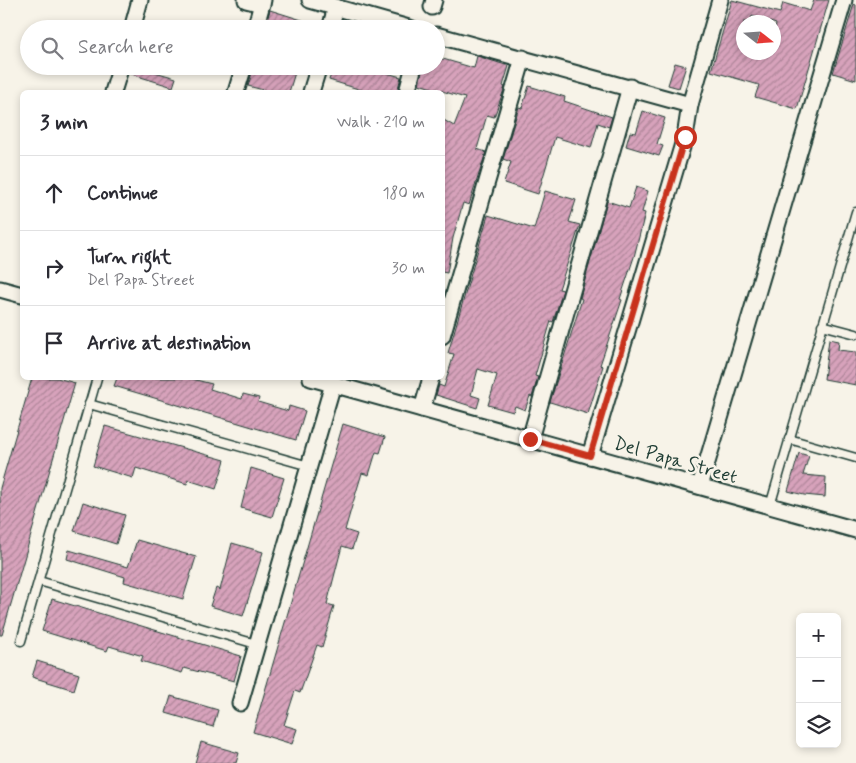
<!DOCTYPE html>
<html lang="en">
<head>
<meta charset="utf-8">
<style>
	:root { --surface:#fff; --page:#f2f2f3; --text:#2b2b33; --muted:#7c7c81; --line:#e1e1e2 }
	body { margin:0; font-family:Mynerve,sans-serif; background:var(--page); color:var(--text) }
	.controls { position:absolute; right:15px; bottom:15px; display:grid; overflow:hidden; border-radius:8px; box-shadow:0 2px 8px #0003 }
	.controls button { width:45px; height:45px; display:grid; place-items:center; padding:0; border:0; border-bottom:1px solid var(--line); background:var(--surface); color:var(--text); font:25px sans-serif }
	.compass { position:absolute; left:736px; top:15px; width:45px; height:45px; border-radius:50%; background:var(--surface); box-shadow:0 2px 8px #0003; rotate:107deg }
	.stop { position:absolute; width:15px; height:15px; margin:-11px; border:4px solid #c8321e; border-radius:50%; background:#fff }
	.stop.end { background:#c8321e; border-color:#fff; box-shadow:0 1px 5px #0008 }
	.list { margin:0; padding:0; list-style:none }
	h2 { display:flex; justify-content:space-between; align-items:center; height:65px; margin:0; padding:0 20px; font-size:21px }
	h2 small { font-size:16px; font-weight:400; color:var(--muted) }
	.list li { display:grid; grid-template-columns:32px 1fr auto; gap:15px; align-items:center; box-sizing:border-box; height:75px; padding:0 20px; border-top:1px solid var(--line) }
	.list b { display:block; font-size:19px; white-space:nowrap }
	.list p { margin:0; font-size:16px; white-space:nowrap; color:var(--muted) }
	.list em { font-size:16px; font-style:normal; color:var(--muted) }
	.icon { flex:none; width:28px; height:28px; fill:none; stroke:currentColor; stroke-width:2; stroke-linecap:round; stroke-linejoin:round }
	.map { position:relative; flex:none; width:856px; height:763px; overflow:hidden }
	.search { position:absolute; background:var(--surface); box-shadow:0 2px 8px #0003; left:20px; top:20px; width:425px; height:55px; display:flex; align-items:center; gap:12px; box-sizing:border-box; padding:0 18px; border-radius:28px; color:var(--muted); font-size:19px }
	.panel { position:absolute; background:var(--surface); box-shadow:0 2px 8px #0003; left:20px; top:90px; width:425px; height:290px; border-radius:8px }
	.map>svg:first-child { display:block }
</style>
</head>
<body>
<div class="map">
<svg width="856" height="763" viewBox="0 0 856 763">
	<defs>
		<pattern id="building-hatch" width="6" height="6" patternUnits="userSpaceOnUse" patternTransform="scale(1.25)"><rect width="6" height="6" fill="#d7a2bb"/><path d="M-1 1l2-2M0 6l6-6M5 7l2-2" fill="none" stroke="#ae8599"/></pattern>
	</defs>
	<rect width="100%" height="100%" fill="#f7f3e8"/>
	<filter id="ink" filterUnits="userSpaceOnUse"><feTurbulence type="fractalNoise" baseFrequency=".02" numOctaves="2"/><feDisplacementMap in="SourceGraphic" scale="10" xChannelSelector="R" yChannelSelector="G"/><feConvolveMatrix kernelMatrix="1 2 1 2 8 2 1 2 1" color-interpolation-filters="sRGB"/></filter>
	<g filter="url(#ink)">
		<g fill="url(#building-hatch)" stroke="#1f3d34" fill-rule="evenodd">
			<path d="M732,0L780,13L783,3L810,11L814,0H829L797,109L755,97L759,85L711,71ZM752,16L776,24L774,33V52H768L767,55L744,52V22H750Z"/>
			<path d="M854,4L856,5V80L833,73Z"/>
			<path d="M270,10L321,26V29H295L267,20Z"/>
			<path d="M477,56L509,66L503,86L505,87L494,117L487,115L477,149L486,152L469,205L463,203L453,238L447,273L442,272V119L454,126L465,98L419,84L423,66H436V57L474,68Z"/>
			<path d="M675,63L686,66L679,88L668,85Z"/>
			<path d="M134,66L176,78L173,87L131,74Z"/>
			<path d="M254,66H297L289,92H271L248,86Z"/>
			<path d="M334,66L364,74L366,67L401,77L397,92H368L329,80Z"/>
			<path d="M529,86L565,97L564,101L612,117L609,127L598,123L591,148L555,137L538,194L504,183L511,162L503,159L519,107L522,108Z"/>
			<path d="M643,111L665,118L657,144L663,146L659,156L626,146L630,132L636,133Z"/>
			<path d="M636,187L648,191L642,212L645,213L634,257L620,299L622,300L600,365L603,366L588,414L550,402L582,299L580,298L607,201L629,208Z"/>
			<path d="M545,191L576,200L569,222L580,225L559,289L563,290L560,300L553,322L551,321L535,376L538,377L532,397L530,396L525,410L515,406L513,412L488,405L497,375L478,369L471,395L480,398L477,408L436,395L439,385L444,387L454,354L448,353L488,215L534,229Z"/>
			<path d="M829,339L839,341L838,350L856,352V385L824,379Z"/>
			<path d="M32,378H57L75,383L2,635H0V488Z"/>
			<path d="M117,378H188L212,384L210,389L242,399L243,394L259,398L258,402L288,411L289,406L305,411L296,440L114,386Z"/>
			<path d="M343,424L385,437L380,453L376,452L369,475L362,473L352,506L345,530L357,534L352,549L342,546L327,604L334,606L322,647L317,645L300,693L295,691L284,725L297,729L292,744L253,732Z"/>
			<path d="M105,426L225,460L216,489L188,480L187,484L136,468L133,478L93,466Z"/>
			<path d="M799,453L809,456L803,475L826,477L825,497L804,495L788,491Z"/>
			<path d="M251,468L284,478L272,517L241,508Z"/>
			<path d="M83,502L125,515L116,544L74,531Z"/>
			<path d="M137,540L196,557L183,599L124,582L125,577L67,559L69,550L128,567Z"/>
			<path d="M232,543L263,552L243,616L210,606L216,588L220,590Z"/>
			<path d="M52,599L241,656L234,681L184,668L182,673L141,661L143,656L109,646L107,651L42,631Z"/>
			<path d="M37,661L79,674L74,690L32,677Z"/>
			<path d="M171,696L218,710L213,727L166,713Z"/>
			<path d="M201,742L239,753L236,763H195Z"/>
		</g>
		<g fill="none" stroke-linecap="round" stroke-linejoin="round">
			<defs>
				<g id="lane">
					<path d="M822,325L856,334"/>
					<path d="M89,404L309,466"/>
					<path d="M789,439L856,458"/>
					<path d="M770,506L856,212"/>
					<path d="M39,581L256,644"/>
					<path d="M21,641L97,378"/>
				</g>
				<g id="street">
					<path d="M246,0L262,4"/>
					<path d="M310,0L412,29"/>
					<path d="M432,7L434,0"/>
					<path d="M132,29L140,0"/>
					<path d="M255,29L263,0"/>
					<path d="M330,29L336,7"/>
					<path d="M436,35L690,105"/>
					<path d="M113,92L121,66"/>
					<path d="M236,92L244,66"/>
					<path d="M311,92L319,66"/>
					<path d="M407,92L414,66"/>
					<path d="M0,289L22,295"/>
					<path d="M442,336L523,58"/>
					<path d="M311,378L856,530"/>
					<path d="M422,409L431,378"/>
					<path d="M530,439L630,87"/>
					<path d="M590,456L685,137L690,105L720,0"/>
					<path d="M700,486L844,0"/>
					<path d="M240,703L333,384"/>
				</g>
			</defs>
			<use href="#lane" stroke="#1f3d34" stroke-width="11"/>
			<use href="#street" stroke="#1f3d34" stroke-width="19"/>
			<use href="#lane" stroke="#f7f3e8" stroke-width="8"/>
			<use href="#street" stroke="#f7f3e8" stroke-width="15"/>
		</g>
	</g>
	<g fill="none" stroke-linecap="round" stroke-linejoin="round" filter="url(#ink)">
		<path stroke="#c8321e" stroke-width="6" d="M530,439L590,456L685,137"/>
	</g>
	<g text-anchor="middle" stroke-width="5" stroke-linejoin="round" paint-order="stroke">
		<g font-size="19" fill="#1f3d34" stroke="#f7f3e8">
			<text transform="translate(676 459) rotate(16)" y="7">Del Papa Street</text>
		</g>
	</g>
</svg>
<div class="controls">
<button>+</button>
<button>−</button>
<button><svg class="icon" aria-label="layers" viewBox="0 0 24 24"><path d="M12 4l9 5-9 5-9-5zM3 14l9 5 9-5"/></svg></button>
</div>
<svg class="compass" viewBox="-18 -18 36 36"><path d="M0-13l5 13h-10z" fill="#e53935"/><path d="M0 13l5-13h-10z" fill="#7c7c81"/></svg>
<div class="stop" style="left:685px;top:137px"></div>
<div class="stop end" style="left:530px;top:439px"></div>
<div class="search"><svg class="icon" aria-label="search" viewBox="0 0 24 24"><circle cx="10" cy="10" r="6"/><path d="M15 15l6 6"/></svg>Search here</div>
<section class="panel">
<h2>3 min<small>Walk · 210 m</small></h2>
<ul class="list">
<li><svg class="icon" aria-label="ahead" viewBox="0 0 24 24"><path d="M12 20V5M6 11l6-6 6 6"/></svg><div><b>Continue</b></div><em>180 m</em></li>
<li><svg class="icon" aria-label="right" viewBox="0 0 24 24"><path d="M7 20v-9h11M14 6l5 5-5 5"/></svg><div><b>Turn right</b><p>Del Papa Street</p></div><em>30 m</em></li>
<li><svg class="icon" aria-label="arrive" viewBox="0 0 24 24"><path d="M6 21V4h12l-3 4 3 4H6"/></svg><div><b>Arrive at destination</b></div></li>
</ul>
</section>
</div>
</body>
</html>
